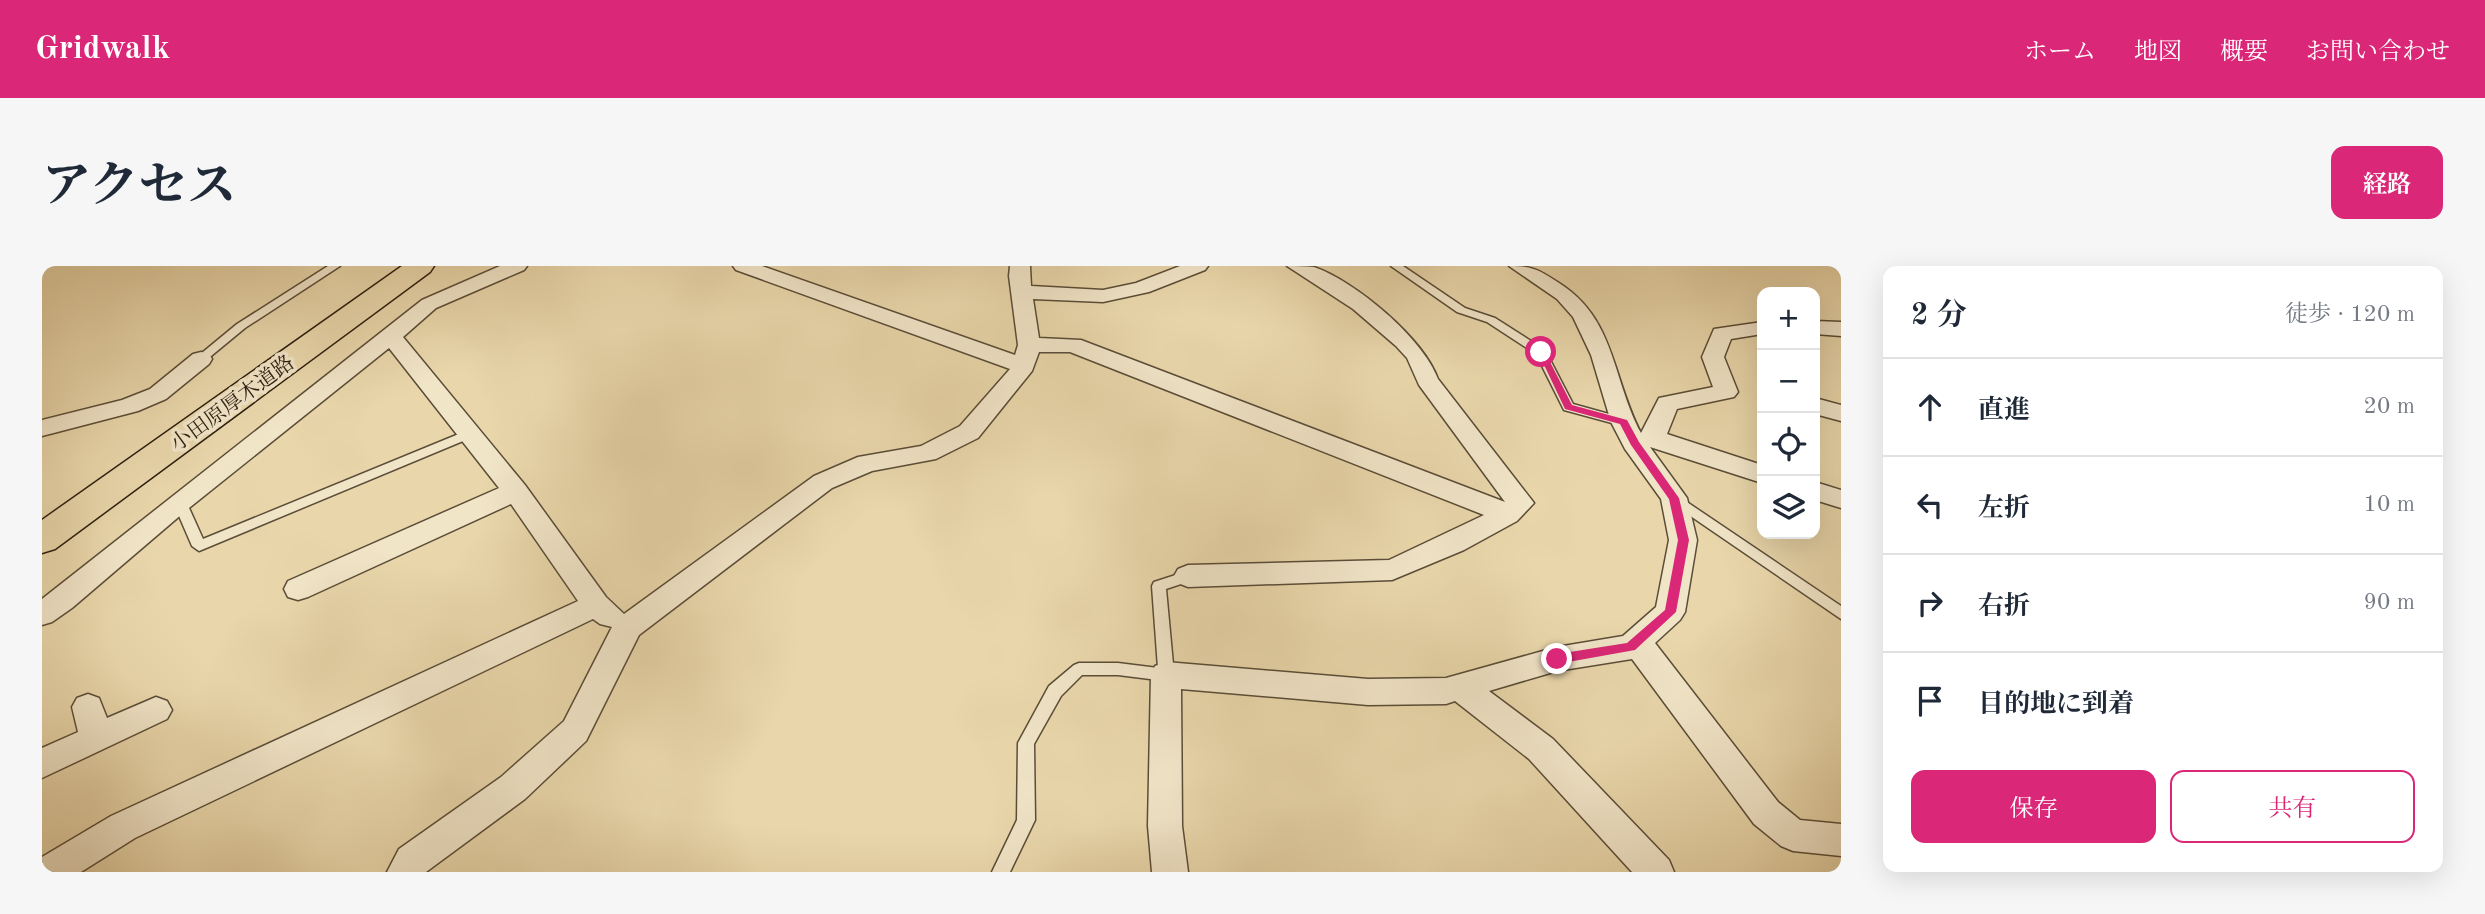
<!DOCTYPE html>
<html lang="ja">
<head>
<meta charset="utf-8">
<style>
	:root { --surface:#fff; --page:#f6f6f7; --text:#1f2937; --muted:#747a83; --line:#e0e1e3; --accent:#db2777 }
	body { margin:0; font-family:"Old Standard TT","Noto Serif JP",serif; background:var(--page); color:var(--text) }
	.controls { position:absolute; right:21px; top:21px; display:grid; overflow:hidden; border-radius:14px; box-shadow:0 7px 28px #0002 }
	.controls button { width:63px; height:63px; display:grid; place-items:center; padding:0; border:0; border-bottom:2px solid var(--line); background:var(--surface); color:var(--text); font:35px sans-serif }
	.stop { position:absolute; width:21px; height:21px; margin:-16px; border:5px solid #db2777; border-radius:50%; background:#fff }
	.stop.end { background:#db2777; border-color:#fff; box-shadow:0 2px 7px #0008 }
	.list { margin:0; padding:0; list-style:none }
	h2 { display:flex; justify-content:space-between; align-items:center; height:91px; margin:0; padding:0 28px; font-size:30px }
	h2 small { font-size:23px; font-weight:400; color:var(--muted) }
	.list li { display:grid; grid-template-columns:46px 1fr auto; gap:21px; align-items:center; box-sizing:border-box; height:98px; padding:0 28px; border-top:2px solid var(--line) }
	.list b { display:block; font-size:26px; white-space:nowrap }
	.list em { font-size:23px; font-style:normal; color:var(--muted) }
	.actions { display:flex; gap:14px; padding:21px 28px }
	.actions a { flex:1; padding:16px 0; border:2px solid var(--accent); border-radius:14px; text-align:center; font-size:24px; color:var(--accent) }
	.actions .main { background:var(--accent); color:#fff }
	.icon { flex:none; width:38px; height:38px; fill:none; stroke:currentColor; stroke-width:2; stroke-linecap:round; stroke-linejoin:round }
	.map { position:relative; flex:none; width:1799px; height:606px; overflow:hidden; border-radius:14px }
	header { display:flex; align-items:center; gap:42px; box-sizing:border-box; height:98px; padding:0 35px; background:var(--accent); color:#fff }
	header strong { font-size:33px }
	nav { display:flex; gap:38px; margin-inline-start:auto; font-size:24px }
	.intro { display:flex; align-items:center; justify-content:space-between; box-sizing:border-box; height:168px; padding:0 42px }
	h1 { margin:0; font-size:49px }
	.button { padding:18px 32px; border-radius:14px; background:var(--accent); color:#fff; font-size:24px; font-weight:700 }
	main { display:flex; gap:42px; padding:0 42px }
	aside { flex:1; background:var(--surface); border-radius:14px; box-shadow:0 7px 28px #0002 }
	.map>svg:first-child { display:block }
</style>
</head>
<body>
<header>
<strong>Gridwalk</strong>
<nav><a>ホーム</a><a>地図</a><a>概要</a><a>お問い合わせ</a></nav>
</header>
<div class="intro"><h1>アクセス</h1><a class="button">経路</a></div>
<main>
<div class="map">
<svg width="1799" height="606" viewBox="0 0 1799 606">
	<rect width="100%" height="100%" fill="#e9d7ab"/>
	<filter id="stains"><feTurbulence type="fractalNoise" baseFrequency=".00286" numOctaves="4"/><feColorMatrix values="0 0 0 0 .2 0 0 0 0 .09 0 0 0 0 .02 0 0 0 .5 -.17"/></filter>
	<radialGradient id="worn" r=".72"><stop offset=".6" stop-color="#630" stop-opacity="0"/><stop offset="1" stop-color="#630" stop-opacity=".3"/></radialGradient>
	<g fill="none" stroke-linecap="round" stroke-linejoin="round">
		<defs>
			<g id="service">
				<path d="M286,0H298L203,62L163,95H155V91L195,58Z"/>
				<path d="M1349,0H1361L1423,42L1453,52L1503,84L1531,138L1585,153L1587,156L1585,159L1581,160L1522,144L1494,88L1445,56L1415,46Z"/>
				<path d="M429,163L435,167L433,170L157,285L150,280L131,236L133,233H143L161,273Z"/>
				<path d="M1633,228L1799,340V353L1628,236L1626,233Z"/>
				<path d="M1146,305L1151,306L1153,310L1151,314L1124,323L1132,409L1129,413L1124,415L1076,409H1040L1019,430L992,478L993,554L968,606H950L975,554L976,477L1007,420L1032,399L1037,397H1076L1116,402L1110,320L1112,316Z"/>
			</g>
			<g id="minor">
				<path d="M458,0H485L482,4L394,42L361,71L483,219L564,331L582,348L772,210L816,191L879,180L918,160L968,103L694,4L691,0H720L973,89L976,79L967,10L968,0H988L989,20L1061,24L1094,17L1138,0H1166L1163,4L1107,26L1061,36L991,33L997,72L1039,74L1463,236L1377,119L1365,92L1354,80L1311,43L1245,0C1253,0 1264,0 1272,1C1313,15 1381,72 1396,113L1492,237L1475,255L1422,284L1350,314L1146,321L1136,317L1132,310L1136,303L1146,299L1347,294L1442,249L1028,86H997L990,105L936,172L894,193L830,205L790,222L597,369L544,475L483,533L384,606H345L357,583L459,511L522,455L570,361L558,358L551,353L93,572L39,606H0V591L69,550L536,335L469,238L266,331L256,334L246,331L242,323L246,315L457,222L347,82L147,242L30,342L10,356L0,359V333L380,34Z"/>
				<path d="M1467,0C1491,0 1497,4 1517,17C1574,53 1570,113 1599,167L1617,132L1671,121L1660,91L1672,63L1720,56V68L1689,73L1682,91L1696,126L1692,131L1635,143L1625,168L1720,199V217L1608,181L1645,232L1655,274L1643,346L1638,354L1613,377L1736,536L1758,554L1799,558V590L1751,585L1739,580L1712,558L1590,393L1515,405L1447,425L1511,473L1627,594L1632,606H1590L1487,493L1413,435L1404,438L1326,439L1139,423L1140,560L1146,606H1110L1106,560L1109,409L1113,400L1124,396L1326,413L1404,412L1515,381L1581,370L1614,341L1627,274L1619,233L1583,183L1569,156L1549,89L1531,51L1515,33Z"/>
				<path d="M1773,55L1799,56V70L1773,68Z"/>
				<path d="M159,86L167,88L170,93L167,98L124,133L96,145L0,170V154L80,134L108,123L151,88Z"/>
				<path d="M1773,132L1799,139V155L1773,148Z"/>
				<path d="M1773,216L1799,224V242L1773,234Z"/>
				<path d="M46,428L57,432L65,452L114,431L125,435L130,444L125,453L0,512V482L36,466L30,441L35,432Z"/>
			</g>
			<path id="trunk" d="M360,0H392L388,6L13,283L0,287V254Z"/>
		</defs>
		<use href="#service" stroke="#5b4d38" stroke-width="3"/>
		<use href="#minor" stroke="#5b4d38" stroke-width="3"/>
		<use href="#trunk" stroke="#2c1f11" stroke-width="3"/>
		<use href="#service" fill="#f1e5c8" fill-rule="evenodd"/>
		<use href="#minor" fill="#f1e5c8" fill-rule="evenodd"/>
		<use href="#trunk" fill="#e9d7ab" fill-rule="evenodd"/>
	</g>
	<path fill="#db2777" d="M1495,84L1503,86L1530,139L1585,154L1597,176L1637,232L1647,274L1634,346L1593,384L1515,398L1509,393L1515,388L1585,377L1623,344L1636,274L1627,233L1589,179L1578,158L1523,143Z"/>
	<g text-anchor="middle" stroke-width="7" stroke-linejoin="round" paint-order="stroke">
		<g font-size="21" fill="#2c1f11" stroke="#f1e5c8">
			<text transform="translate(190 137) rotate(-36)" y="7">小田原厚木道路</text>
		</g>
	</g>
	<rect width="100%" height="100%" filter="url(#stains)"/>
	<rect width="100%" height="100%" fill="url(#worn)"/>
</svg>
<div class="controls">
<button>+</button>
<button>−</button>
<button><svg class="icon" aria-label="locate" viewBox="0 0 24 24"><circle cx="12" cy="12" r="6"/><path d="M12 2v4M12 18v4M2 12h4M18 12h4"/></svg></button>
<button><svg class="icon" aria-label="layers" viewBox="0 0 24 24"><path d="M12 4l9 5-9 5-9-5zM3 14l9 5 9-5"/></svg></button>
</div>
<div class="stop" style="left:1499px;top:86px"></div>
<div class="stop end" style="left:1515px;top:393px"></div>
</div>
<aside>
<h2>2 分<small>徒歩 · 120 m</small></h2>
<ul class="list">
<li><svg class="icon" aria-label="ahead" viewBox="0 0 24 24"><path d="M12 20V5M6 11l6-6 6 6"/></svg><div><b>直進</b></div><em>20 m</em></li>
<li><svg class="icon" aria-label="left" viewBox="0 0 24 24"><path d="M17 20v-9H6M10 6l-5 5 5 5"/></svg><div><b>左折</b></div><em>10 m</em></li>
<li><svg class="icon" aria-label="right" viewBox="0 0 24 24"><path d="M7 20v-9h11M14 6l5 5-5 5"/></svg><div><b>右折</b></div><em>90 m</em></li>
<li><svg class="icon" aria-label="arrive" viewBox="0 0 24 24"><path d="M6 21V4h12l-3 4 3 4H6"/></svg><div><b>目的地に到着</b></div></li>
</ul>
<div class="actions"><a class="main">保存</a><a>共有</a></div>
</aside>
</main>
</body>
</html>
